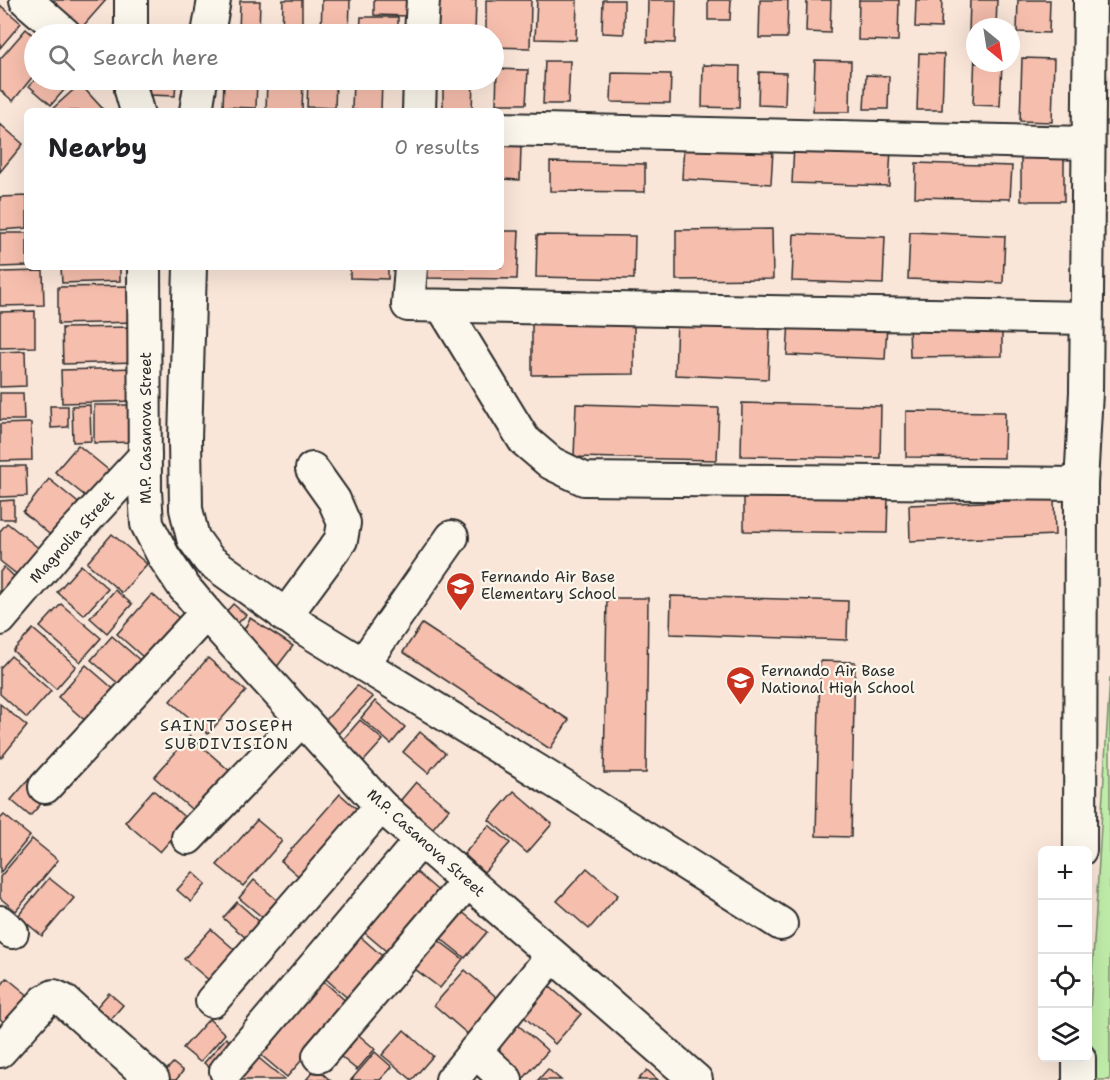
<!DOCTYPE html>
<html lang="en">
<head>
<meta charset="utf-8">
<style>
	:root { --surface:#fff; --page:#f2f2f2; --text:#202124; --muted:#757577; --line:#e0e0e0 }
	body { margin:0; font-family:"Shantell Sans",sans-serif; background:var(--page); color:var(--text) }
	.controls { position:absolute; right:18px; bottom:18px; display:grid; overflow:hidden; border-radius:9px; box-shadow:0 6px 24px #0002 }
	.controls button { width:54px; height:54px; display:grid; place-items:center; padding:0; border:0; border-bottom:2px solid var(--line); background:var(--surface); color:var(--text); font:30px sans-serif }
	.compass { position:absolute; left:966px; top:18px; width:54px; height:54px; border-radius:50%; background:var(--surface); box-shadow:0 6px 24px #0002; rotate:150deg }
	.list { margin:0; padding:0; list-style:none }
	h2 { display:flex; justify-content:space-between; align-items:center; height:78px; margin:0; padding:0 24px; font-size:26px }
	h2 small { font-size:20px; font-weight:400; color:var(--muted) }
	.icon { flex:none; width:33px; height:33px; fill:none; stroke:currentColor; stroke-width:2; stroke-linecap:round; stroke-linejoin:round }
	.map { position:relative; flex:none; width:1110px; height:1080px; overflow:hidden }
	.search { position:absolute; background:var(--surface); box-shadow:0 6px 24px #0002; left:24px; top:24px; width:480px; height:66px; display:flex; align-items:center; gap:15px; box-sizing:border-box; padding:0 21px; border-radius:33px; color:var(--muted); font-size:22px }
	.panel { position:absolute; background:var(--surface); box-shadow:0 6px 24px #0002; left:24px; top:108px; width:480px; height:162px; border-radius:9px }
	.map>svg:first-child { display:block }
</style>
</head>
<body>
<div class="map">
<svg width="1110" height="1080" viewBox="0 0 1110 1080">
	<rect width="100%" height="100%" fill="#fae6d9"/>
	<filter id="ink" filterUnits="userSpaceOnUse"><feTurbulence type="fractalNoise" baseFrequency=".0167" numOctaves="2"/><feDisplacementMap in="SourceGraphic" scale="12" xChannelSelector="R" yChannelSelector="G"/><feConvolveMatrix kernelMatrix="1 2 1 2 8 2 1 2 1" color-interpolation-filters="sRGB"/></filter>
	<g filter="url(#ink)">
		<path fill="#c0eca9" stroke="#768c6a" stroke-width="1.5" d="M1110,677V1080H1094L1087,1059Z"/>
		<g fill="#f6bead" stroke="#2b2b2b" stroke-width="1.5">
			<path d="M52,0H106L77,33L46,7Z"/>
			<path d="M283,0H302V34H282Z"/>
			<path d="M322,0H350L349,34H321Z"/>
			<path d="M374,0H410L409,16L374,15Z"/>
			<path d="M431,0H476L475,34H430Z"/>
			<path d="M486,0H531L530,48L494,47V34H486Z"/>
			<path d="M537,0H577L576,40L535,39Z"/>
			<path d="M603,0H624V34L602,33Z"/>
			<path d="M648,0H676L675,43L647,42Z"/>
			<path d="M708,0H731L730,20H708Z"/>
			<path d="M760,0H788L787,38H759Z"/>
			<path d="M807,0H831L830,33L806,32Z"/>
			<path d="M859,0H899L898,41L858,40Z"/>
			<path d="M916,0H942L941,28L915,27Z"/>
			<path d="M970,0H997L996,27H975V33H969Z"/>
			<path d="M1018,0H1050L1049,33L1017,32Z"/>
			<path d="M240,1H260L259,34H239Z"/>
			<path d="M0,5L21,23L0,48Z"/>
			<path d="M361,17H398V34H360Z"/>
			<path d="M26,29L34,36V75L13,101L0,90V59Z"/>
			<path d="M975,52V63H1002L1000,106L973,105Z"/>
			<path d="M919,53L944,54L942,110H917Z"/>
			<path d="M1022,58L1054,59L1052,122L1020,121Z"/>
			<path d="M815,60L851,61L850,112H813Z"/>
			<path d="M545,61H570L568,104H543Z"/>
			<path d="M703,65L740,66L739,108L702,107Z"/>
			<path d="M497,69L528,70L526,104H496Z"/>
			<path d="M759,72L786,73L785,106L758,105Z"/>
			<path d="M612,73L671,74L670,103L611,102Z"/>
			<path d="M866,75L889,76L888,109H864Z"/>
			<path d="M35,80H73L51,105L29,86Z"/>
			<path d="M149,80H176L175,96L149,95Z"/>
			<path d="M224,80H257L256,108L223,107Z"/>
			<path d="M267,80H303L302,111H266Z"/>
			<path d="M308,80H336L335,108L307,107Z"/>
			<path d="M353,80H382L381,111L352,110Z"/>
			<path d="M443,80H473L472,111H443Z"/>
			<path d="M80,84L102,108L98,111H50Z"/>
			<path d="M0,124L23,144L0,172Z"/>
			<path d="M501,145L521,146L520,180L501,179Z"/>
			<path d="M684,145L773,150L771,184L682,179Z"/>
			<path d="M794,145L891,148L889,186L792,183Z"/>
			<rect x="1021" y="155" width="43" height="46"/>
			<path d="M550,162L645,164V192L550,191Z"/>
			<path d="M916,163L1012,166L1010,199L915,197Z"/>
			<path d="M27,196V228L0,230V197Z"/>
			<path d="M772,229L773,279L676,280V230Z"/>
			<path d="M501,231H519L517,279L424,278V267H501Z"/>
			<path d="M910,232L1005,236L1003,283L908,279Z"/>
			<path d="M0,233H27V266L0,267Z"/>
			<path d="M794,234L885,237L883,284L792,281Z"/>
			<path d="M537,235L635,236L634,279L536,277Z"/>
			<path d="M61,267H120V281L62,283Z"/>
			<path d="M350,267H388V279L350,278Z"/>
			<path d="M43,271L44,305L0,306V272Z"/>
			<path d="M136,286V322L58,324V287Z"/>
			<path d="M35,311V347L0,348V312Z"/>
			<path d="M634,320V374L532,375V321Z"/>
			<path d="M677,320L770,324L768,379L675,375Z"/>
			<path d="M789,320L887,324L885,359L787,355Z"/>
			<path d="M1002,323V356L910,357L909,324Z"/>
			<path d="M136,327V362L63,364L62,328Z"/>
			<path d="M25,351L26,386L0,387V352Z"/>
			<path d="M137,368V401L62,403L61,370Z"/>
			<path d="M0,393H23L24,420H0Z"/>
			<path d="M742,403L881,406L880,458L741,456Z"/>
			<path d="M576,404L719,408L717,460L574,457Z"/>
			<path d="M90,405L91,441L73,442L72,406Z"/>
			<path d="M94,405H133L134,442L94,443Z"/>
			<path d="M50,406H68V427L51,428Z"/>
			<path d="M906,411L1005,412L1004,458L906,457Z"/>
			<path d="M31,423L32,460L0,461V424Z"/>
			<path d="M78,445L111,472L89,499L55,472Z"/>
			<path d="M0,466H26L27,496L0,497Z"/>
			<path d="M49,479L82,506L55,539L23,512Z"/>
			<path d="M744,493L888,496L887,533L744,531Z"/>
			<path d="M1054,499L1055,535L910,541L909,505Z"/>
			<path d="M14,500V519H0V501Z"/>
			<path d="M7,523L41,550L19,576L0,561V531Z"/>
			<path d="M112,534L147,564L122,593L87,563Z"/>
			<path d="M81,565L108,589L84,615L57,592Z"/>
			<path d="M4,567L20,582L0,607V572Z"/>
			<path d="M115,590L132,604L107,633L90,618Z"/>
			<path d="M152,594L187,625L152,665L117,634Z"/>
			<path d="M671,596L848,601L847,640L670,634Z"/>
			<path d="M607,598H648L646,773H604Z"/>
			<path d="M61,604L101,638L80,662L40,627Z"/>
			<path d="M233,604L246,615L236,625L224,614Z"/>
			<path d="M250,618L293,646L276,668L243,632Z"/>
			<path d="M422,624L569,720L550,749L403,652Z"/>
			<path d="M33,629L76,666L56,689L13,651Z"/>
			<path d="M112,636L142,662L121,686L91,660Z"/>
			<path d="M11,656L51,691L27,718L0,694V668Z"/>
			<path d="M208,658L246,691L208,734L170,701Z"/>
			<path d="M820,661L855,662L851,837L816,836Z"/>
			<path d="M86,665L124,698L96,730L58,697Z"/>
			<path d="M357,686L373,697L337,735L325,721Z"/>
			<path d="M375,701L405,727L391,744L361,718Z"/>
			<path d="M0,704L27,726L1,758L0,757Z"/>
			<path d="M360,720L383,740L364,761L341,742Z"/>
			<path d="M420,732L445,753L428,773L403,752Z"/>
			<path d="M190,736L232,773L197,814L154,777Z"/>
			<path d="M29,779L48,796L30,816L11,800Z"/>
			<path d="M416,782L449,809L433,828L400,801Z"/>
			<path d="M153,790L188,820L160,852L125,822Z"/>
			<path d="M514,791L552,824L527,853L489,820Z"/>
			<path d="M340,794L368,819L310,886L281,861Z"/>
			<path d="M4,815L30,836L0,873V819Z"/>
			<path d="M257,820L282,841L243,886L217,865Z"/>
			<path d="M489,825L510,843L484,872L464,854Z"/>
			<path d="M32,839L58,860L16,911L0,898V877Z"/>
			<path d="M412,868L444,896L392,956L359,928Z"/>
			<path d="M587,868L618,895L589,929L557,901Z"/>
			<path d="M193,872L206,884L191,902L177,890Z"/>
			<path d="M49,878L74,898L42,936L18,916Z"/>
			<path d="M254,880L277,900L262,917L239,898Z"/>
			<path d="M237,902L260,922L246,938L223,918Z"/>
			<path d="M451,903L487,932L465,958L429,929Z"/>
			<path d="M211,929L243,957L217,987L184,959Z"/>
			<path d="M355,932L388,961L352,1002L319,973Z"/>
			<path d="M434,937L463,959L440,988L411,966Z"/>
			<path d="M465,970L501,1001L471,1037L434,1005Z"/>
			<path d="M319,977L350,1005L287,1077L255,1050Z"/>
			<path d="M7,978L29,996L6,1024L0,1019V987Z"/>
			<path d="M549,986L581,1014L555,1044L523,1016Z"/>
			<path d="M109,993L123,1005L101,1031L87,1018Z"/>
			<path d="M209,1019L225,1034L200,1062L183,1048Z"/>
			<path d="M518,1025L548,1051L523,1079L493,1053Z"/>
			<path d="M404,1030L433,1056L412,1080L382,1055Z"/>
			<path d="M354,1031L375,1049L357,1070L335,1052Z"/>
			<path d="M226,1038L239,1050L217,1074L204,1063Z"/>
			<path d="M375,1052L392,1067L380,1080H351Z"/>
			<path d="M255,1055L284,1079L283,1080H233Z"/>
			<path d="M173,1063L183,1071L176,1080H161L159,1078Z"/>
			<path d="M316,1068L330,1080H306Z"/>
			<path d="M548,1069L561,1080H538Z"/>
			<path d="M647,1070L658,1080H638Z"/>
		</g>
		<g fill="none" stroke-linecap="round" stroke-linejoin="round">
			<defs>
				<g id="minor">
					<path d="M26,0L65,34"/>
					<path d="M131,34V0"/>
					<path d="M208,34L214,0"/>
					<path d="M421,34L423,0"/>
					<path d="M131,80V90L137,111"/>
					<path d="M196,111L201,80"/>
					<path d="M419,111L420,80"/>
					<path d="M501,129L1087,143"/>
					<path d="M144,267L145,491L147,524L164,557L184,587L206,613L381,806L696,1080"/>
					<path d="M190,267L185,439L186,509L193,538L209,560L305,629L559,784L781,924"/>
					<path d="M411,267L408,305L1086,318"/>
					<path d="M442,306L524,440L551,463L584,479L1081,484"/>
					<path d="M285,616L341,540L344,523L334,500L312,469"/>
					<path d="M0,619L69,538L145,456"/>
					<path d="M363,664L452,537"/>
					<path d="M45,787L206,613"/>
					<path d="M188,838L302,719"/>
					<path d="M1080,850L1081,484L1086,392L1090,0"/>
					<path d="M0,922L12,932"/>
					<path d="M212,1001L381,806"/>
					<path d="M0,1051L45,1001L54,996L63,1000L153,1080"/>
					<path d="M475,1051L506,1080"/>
					<path d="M319,1056L467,882"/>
					<path d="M226,1071L420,841"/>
					<path d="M452,1080L552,956"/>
					<path d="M1079,1080V1058"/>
				</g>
			</defs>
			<use href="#minor" stroke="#2b2b2b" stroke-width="36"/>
			<use href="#minor" stroke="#fbf7ec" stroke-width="32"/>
		</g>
	</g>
	<defs>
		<symbol id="school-pin" viewBox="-11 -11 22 30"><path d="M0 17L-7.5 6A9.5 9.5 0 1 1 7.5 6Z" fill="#c8321e" stroke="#fbf7ec"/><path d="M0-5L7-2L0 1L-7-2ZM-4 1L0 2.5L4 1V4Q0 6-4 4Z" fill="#fff"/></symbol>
	</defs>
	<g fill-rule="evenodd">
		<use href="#school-pin" x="444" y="570" width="33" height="45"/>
		<use href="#school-pin" x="724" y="664" width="33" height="45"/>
	</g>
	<g text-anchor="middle" stroke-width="4.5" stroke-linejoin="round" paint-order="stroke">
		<g font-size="15" fill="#2b2b2b" stroke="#fbf7ec">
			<text transform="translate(146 428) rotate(-90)" y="5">M.P. Casanova Street</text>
			<text transform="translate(72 537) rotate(-48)" y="5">Magnolia Street</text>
			<text transform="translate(426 843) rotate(42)" y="5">M.P. Casanova Street</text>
		</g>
		<g font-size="15" fill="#2b2b2b" stroke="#fbf7ec" text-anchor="start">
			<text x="481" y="582">Fernando Air Base<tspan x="481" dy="17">Elementary School</tspan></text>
			<text x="761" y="676">Fernando Air Base<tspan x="761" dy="17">National High School</tspan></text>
		</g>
		<g font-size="16" letter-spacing="1.5" fill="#2b2b2b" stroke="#fbf7ec">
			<text x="227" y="731">SAINT JOSEPH<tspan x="227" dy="18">SUBDIVISION</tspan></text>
		</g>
	</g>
</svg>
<div class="controls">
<button>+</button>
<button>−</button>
<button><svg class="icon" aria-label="locate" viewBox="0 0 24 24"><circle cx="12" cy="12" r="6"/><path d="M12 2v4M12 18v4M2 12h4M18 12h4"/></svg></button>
<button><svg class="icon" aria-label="layers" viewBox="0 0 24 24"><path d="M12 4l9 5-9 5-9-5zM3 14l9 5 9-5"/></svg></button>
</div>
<svg class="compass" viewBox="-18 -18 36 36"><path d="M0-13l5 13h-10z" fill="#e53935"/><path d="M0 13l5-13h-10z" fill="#757577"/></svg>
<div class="search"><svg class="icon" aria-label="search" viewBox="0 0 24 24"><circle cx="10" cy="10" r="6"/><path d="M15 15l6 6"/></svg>Search here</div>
<section class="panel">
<h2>Nearby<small>0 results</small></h2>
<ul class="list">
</ul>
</section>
</div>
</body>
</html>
